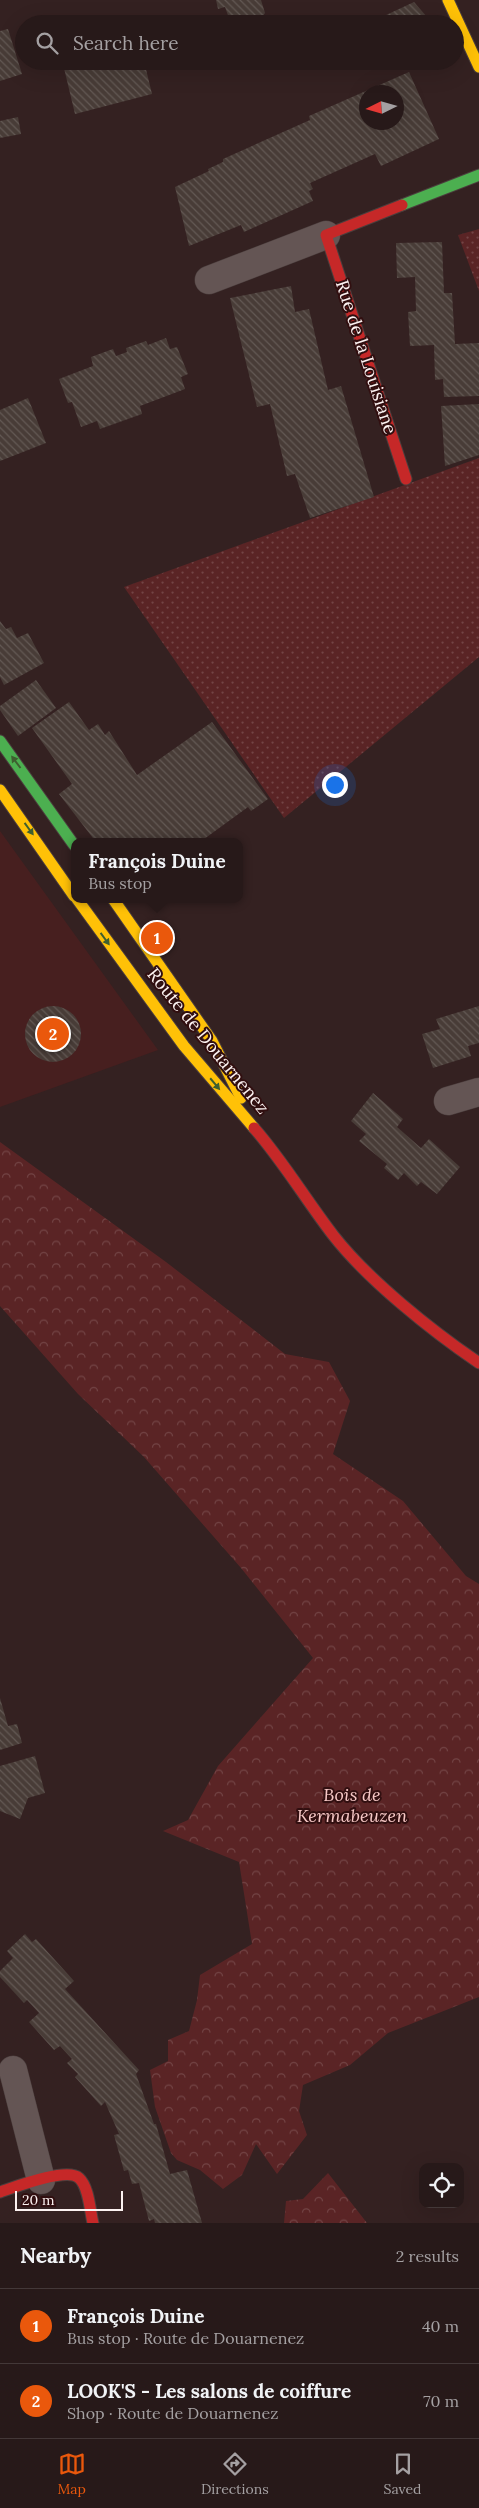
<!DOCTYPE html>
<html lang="en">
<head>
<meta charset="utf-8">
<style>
	:root { --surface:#271919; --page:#2f2222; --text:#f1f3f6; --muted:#a4a0a2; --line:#433838; --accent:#ea580c }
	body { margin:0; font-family:Lora,serif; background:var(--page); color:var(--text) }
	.controls { position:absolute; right:15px; bottom:15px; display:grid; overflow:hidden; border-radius:10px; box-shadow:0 5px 20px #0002 }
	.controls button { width:45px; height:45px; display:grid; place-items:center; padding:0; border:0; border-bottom:1px solid var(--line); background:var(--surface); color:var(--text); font:25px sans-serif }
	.compass { position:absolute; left:359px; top:85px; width:45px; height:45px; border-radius:50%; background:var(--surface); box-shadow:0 5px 20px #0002; rotate:265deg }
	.scale { position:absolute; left:15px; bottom:12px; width:108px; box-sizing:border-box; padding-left:5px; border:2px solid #fcf2f1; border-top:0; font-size:14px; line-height:18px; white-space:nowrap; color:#fcf2f1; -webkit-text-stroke:4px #310f10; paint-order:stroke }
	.you { position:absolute; left:334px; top:784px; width:18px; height:18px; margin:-12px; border:4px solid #fff; border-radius:50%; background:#1a73e8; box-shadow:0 0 0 8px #1a73e833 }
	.badge { display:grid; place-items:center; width:32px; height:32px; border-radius:50%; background:var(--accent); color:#fff; font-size:16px; font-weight:700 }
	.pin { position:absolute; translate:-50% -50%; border:2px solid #fff; box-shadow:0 1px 5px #0006 }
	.popup { position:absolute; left:71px; top:838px; width:172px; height:65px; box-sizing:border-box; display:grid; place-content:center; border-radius:10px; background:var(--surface); filter:drop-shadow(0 1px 4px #0005); font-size:16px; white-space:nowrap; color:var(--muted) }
	.popup b { font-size:19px; color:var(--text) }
	.popup::after { content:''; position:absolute; left:50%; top:100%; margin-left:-10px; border:10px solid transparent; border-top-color:var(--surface) }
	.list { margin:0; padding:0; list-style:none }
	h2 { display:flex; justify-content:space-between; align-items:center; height:65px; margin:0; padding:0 20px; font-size:21px }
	h2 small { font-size:16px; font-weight:400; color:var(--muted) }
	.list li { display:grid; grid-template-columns:32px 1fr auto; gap:15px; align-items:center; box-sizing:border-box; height:75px; padding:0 20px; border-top:1px solid var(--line) }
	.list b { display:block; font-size:19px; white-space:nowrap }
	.list p { margin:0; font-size:16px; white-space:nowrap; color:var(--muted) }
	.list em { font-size:16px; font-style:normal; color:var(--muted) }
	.icon { flex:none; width:28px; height:28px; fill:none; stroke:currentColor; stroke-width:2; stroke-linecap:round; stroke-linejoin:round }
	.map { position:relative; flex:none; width:479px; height:2223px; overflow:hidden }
	.search { position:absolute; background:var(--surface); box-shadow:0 5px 20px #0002; left:15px; right:15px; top:15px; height:55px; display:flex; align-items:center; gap:12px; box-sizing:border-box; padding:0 18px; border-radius:28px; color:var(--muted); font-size:19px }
	.sheet { height:215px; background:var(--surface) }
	nav { display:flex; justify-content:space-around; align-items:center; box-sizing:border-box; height:70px; border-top:1px solid var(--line); background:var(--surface); font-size:14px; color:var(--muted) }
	nav a { display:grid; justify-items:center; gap:2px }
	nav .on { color:var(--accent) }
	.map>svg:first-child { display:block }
</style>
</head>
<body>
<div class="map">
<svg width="479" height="2223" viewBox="0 0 479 2223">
	<defs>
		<pattern id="grass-dots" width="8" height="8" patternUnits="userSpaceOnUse" patternTransform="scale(1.25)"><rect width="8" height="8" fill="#5a2425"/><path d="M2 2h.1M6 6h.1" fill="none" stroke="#734445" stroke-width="1.8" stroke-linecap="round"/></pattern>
		<pattern id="forest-crowns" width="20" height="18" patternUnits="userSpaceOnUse" patternTransform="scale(1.25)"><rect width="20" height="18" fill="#5a2425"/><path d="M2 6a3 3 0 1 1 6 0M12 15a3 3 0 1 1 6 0" fill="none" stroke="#734445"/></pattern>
		<pattern id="building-back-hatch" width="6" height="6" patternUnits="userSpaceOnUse" patternTransform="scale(1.25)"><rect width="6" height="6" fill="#483c37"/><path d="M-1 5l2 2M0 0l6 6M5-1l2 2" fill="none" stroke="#635954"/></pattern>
	</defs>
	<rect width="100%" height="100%" fill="#342121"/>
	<path fill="#471f1f" d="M0,831L158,1050L0,1107Z"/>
	<g fill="url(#grass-dots)">
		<path d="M479,229V291L458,235Z"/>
		<path d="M479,458V657L284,818L124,587Z"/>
	</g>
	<g fill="url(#forest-crowns)">
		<path d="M0,1142L166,1262L285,1354L329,1362L350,1401L333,1454L403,1501L466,1576L479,1584V1997L388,2033L350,2065L303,2085L299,2111L307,2135L277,2174L256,2144L242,2175L223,2189L200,2170L177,2160L171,2153L155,2107L150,2070L168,2061V2040L189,2031L197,2000L200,1975L252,1944L239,1862L163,1831L188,1820L218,1766L313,1658L241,1568L144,1457L78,1394L0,1306Z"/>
		<path d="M328,2173L367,2223H284L286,2201L303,2199Z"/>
	</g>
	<g fill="url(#building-back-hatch)" fill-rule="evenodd">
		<path d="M216,0H261L265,13L260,20L252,21L248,15L230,21L225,7L218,9Z"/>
		<path d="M414,2L433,24H387L384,16Z"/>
		<path d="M8,29L22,74L0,81V31Z"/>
		<path d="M73,61H144L152,94L75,114L63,64Z"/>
		<path d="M409,72L439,139L381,166L375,154L310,183L313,189L309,191L313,201L244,232L241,225L189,246L175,187L209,171L208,169L223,162V159L310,120L309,116ZM366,92H396V122H366Z"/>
		<path d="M18,117L21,134L0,138V121Z"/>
		<path d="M442,242L444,293H452L455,344L479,343V396L444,397L443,379L435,380L434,345L410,346L408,312L416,311L415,277L397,278L396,243Z"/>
		<path d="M291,286L295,312L309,309L328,390L341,386L374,497L310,518L295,474L287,476L270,404L257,407L230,298Z"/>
		<path d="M166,338L170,349L177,347L188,374L181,377L185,389L140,406L142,414L100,429L97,421L81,427L72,402L68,403L59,379L93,366L91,357L113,349L116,356L127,352L126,348L146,341L148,345Z"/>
		<path d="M28,398L46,443L0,461V410Z"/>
		<path d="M479,404V455L445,466L441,406Z"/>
		<path d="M0,621L6,629L11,627L17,638L28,633L44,663L4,685L0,677Z"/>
		<path d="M36,680L56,708L18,736L0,710V706Z"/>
		<path d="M69,702L89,730L98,724L105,735L109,731L137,775L212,722L268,799L251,811L248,807L200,842H96L59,794L72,784L32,728Z"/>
		<path d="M479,1006V1043L468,1046L471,1056L433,1068L422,1034L440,1029L436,1019Z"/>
		<circle cx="53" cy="1034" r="28"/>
		<path d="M373,1093L403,1119L397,1127L421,1148L429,1139L460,1167L437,1194L421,1182L417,1186L404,1173L398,1180L384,1168L387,1164L359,1141L366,1134L351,1121Z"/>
		<path d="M0,1698L8,1726L17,1724L22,1743L0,1750Z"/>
		<path d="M35,1756L45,1793L28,1798L20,1819L0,1811V1766Z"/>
		<path d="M25,1934L32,1942L36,1939L74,1981L65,1989L139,2070L136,2074L154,2124H156L170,2174L187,2170L202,2223H155L154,2219L149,2221L139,2183L132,2184L128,2170L124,2171L114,2135L119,2134L105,2102L101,2106L75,2077L78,2074L67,2063L72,2059L60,2046L54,2050L29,2022L39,2013L27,2000L24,2003L0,1977V1971L13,1958L7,1951Z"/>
	</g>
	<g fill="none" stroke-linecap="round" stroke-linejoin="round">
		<defs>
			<g id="street">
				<path d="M209,280L326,235"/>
				<path d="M448,1101L479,1092"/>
				<path d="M13,2070L41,2180"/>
			</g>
			<g id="fast">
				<path d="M402,205L479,175"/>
				<path d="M0,741L74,845"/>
			</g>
			<g id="slow">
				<path d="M448,0L479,67"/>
				<path d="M0,790L74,896"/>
				<path d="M77,899L184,1046L254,1128"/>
				<path d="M113,899L212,1041L241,1098"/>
			</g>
			<g id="jam">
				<path d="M402,205L326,235L406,479"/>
				<path d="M254,1128C283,1161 306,1200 333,1235C368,1280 432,1331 479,1363"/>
				<path d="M0,2192C15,2187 67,2167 79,2178C89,2187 90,2211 93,2223"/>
			</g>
		</defs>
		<use href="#street" stroke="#4b3e3d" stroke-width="29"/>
		<use href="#fast" stroke="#4b3e3d" stroke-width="13"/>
		<use href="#slow" stroke="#4b3e3d" stroke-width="13"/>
		<use href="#jam" stroke="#4b3e3d" stroke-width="13"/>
		<use href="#street" stroke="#645554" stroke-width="28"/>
		<use href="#fast" stroke="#4caf50" stroke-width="11"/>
		<use href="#slow" stroke="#ffc107" stroke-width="11"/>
		<use href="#jam" stroke="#c62828" stroke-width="11"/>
	</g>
	<defs><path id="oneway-solid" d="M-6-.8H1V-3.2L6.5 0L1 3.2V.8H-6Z" transform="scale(1.25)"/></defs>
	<g fill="#3e5f30">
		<use href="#oneway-solid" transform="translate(16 762) rotate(-127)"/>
		<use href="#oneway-solid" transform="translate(29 829) rotate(54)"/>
		<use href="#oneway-solid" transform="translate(105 939) rotate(54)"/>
		<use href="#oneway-solid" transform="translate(215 1084) rotate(50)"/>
	</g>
	<g text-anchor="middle" stroke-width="4" stroke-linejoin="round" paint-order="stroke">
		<g font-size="18" fill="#fcf2f1" stroke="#310f10">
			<text transform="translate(366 357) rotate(72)" y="6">Rue de la Louisiane</text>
			<text transform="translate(208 1041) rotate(51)" y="6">Route de Douarnenez</text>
		</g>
		<g font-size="18" font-style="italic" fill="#f7c8c6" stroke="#310f10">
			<text x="352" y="1801">Bois de<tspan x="352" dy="21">Kermabeuzen</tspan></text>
		</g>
	</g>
</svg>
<div class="controls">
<button><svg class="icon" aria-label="locate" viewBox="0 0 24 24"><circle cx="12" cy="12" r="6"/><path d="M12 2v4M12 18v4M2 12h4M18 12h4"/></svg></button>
</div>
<svg class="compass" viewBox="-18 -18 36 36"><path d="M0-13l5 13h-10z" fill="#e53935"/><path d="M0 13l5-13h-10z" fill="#a4a0a2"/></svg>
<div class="scale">20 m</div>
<div class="you"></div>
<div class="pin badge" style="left:157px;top:938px">1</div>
<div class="popup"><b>François Duine</b>Bus stop</div>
<div class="pin badge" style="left:53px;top:1034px">2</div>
<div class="search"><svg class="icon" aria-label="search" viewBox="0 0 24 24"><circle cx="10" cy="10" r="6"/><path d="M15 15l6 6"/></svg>Search here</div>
</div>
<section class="sheet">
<h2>Nearby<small>2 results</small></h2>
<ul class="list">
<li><span class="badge">1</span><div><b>François Duine</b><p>Bus stop · Route de Douarnenez</p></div><em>40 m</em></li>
<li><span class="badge">2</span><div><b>LOOK'S - Les salons de coiffure</b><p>Shop · Route de Douarnenez</p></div><em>70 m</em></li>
</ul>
</section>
<nav>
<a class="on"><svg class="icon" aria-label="map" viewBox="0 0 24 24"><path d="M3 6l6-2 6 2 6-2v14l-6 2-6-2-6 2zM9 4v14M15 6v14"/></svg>Map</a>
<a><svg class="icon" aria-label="directions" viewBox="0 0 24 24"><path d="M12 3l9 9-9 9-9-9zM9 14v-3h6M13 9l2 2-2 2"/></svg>Directions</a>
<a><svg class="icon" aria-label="saved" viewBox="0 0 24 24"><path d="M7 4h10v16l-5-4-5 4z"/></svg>Saved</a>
</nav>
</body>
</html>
